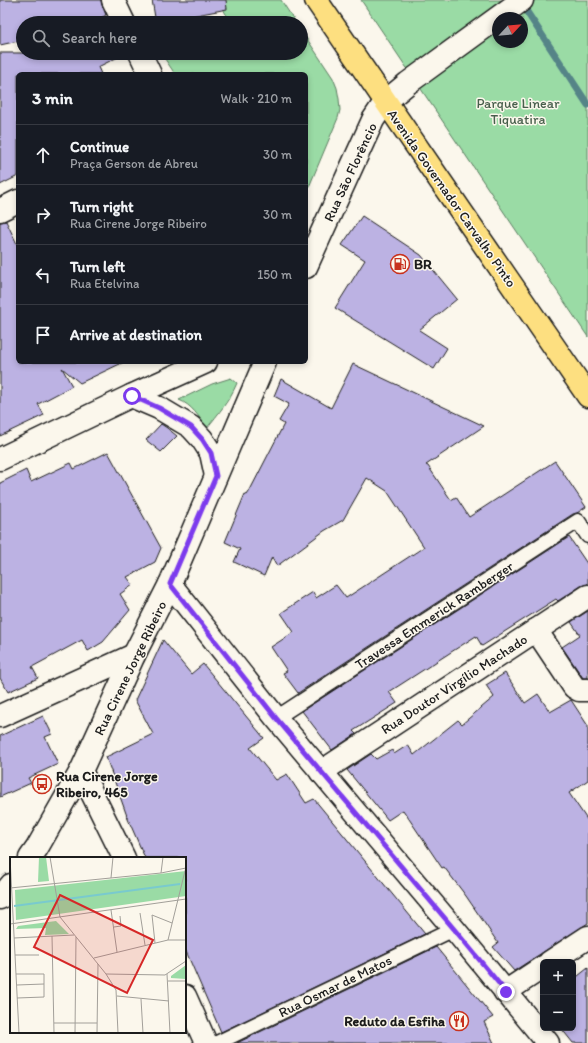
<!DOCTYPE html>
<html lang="en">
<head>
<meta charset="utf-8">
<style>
	:root { --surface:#171b24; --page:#20242c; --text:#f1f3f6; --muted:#9ea1a6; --line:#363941 }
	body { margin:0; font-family:Itim,sans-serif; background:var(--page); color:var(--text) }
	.controls { position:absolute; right:12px; bottom:12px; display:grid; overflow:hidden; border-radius:6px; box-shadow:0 2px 6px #0003 }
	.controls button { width:36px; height:36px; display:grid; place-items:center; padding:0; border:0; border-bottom:1px solid var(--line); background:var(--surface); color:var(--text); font:20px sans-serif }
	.compass { position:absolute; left:492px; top:12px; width:36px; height:36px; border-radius:50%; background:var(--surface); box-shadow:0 2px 6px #0003; rotate:64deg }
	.stop { position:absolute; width:12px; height:12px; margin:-9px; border:3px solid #7c3aed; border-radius:50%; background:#fff }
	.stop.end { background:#7c3aed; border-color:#fff; box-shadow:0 1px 4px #0008 }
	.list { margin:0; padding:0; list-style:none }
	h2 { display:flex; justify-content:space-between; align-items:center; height:52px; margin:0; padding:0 16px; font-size:17px }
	h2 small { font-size:13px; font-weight:400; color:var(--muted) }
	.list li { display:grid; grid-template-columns:26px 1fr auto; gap:12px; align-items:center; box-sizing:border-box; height:60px; padding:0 16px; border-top:1px solid var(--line) }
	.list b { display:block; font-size:15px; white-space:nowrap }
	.list p { margin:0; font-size:13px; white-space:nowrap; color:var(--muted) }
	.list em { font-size:13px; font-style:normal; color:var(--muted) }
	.icon { flex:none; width:22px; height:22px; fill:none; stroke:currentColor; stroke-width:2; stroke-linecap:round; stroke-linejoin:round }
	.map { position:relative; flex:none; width:588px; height:1043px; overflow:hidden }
	.search { position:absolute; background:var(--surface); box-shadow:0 2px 6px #0003; left:16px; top:16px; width:292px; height:44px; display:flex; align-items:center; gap:10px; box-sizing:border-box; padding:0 14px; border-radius:22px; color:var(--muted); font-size:15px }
	.panel { position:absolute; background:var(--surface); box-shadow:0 2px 6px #0003; left:16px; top:72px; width:292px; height:292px; border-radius:6px }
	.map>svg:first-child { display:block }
</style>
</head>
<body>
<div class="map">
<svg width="588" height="1043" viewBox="0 0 588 1043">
	<rect width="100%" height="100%" fill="#fbf7ec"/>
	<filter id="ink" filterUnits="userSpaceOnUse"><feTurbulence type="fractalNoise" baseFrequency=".025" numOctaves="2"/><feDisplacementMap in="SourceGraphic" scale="8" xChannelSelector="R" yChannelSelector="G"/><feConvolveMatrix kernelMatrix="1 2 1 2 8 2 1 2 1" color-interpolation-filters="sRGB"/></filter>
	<g filter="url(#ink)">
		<g fill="#9adba5" stroke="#5b7c60" fill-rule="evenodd">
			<path d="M218,0H281L296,23H231Z"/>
			<path d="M361,0H588V337ZM498,18H522V42H498Z"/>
			<path d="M301,30L333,78L337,88L339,99L340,110L338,118L306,194V74H175L161,53H301Z"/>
			<path d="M231,378L237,383C230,400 218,414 207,428C199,417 192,405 179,400L212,384Z"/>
		</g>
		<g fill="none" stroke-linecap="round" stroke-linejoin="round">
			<path stroke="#548487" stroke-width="7" d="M521,3L588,105"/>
		</g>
		<g fill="#bcb2e3" stroke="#1c1c1c">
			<path d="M0,0H101L102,5L106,15L92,23H23V40L0,45Z"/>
			<path d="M152,0H226L227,9L156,23Z"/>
			<path d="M0,53H126L98,67L101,74H18V176L0,185Z"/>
			<path d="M362,216L421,255L457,299L419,330L447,348L434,369L335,308L365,260L342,245Z"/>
			<path d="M6,221L18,246V362H124L80,383L62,368L72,386L38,404L44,415L0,436V222Z"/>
			<path d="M353,364L484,426L426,465L428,466L451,500L456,497L469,517L555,461L586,507L577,513L573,514L298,693L283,673L287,671L271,647L294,632L281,613L313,592L316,598L336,585L346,598L424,547L387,491L367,478L343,520L324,531L277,566L272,557L264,576L234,562L240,549L225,542L245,494L247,495L249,492L284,424L279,421L289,404L274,396L281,379L331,408Z"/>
			<path d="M161,424L167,428L177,436L161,452L146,440Z"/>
			<path d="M108,452L161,548L155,562L127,577L133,585L120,594L130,610L103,642L88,651L82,640L32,667L38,678L8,692L0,678V483L26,470L31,482L71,463L74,469Z"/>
			<path d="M569,537L588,565V584L581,586L558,601L556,599L482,646L476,636L389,692L397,703L353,731L356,734L332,750L302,711Z"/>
			<path d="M588,611V678H583L562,647L580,635L571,622Z"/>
			<path d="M163,640L191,674L203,664L264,738L250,748L276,780L287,774L306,803L314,799L425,934L221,1032L185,949V858H145L128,819L106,757L153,734L135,700Z"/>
			<path d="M505,673L525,703L538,694L550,712L571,700L588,726V780L569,793L588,821V923L514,971L493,947L498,943L466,896L444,867L442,868L403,810L388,820L347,770L371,754L376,759L392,750L394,754L408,745L414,755L458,720L462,724L494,697L486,685Z"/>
			<path d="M43,716L52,734L45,737L58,764L28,778L31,783L0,797V736Z"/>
			<path d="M436,947L493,1017L484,1022L494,1043H237Z"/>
			<path d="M588,968V1043H573L561,1028H573V980Z"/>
		</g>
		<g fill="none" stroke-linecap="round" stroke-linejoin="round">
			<defs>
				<g id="lane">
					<path d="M276,718L578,521L588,536"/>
					<path d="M217,1043L454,929"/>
				</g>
				<g id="street">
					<path d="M113,0L124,23"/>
					<path d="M140,53L150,74"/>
					<path d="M0,210L18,201"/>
					<path d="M131,396L159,408L191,427L202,439L211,453L216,476"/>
					<path d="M0,459L131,396L206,362"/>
					<path d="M170,584L276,718L454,929L548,1043"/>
					<path d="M536,630L574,687L579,690H588"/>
					<path d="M0,716L134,655"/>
					<path d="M81,771L124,858"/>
					<path d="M321,772L588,596"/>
					<path d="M550,962L588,937"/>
					<path d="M505,992L543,967"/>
					<path d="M185,996L206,1043"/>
				</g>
				<g id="secondary">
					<path d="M306,267L373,120L385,102L408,83L522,0"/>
					<path d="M30,858L37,848L81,771L134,655L170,584L265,362"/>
					<path d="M0,898L11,885"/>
				</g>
				<path id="primary" d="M316,0L588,396"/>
			</defs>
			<use href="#lane" stroke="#1c1c1c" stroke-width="17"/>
			<use href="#street" stroke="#1c1c1c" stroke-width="25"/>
			<use href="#secondary" stroke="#1c1c1c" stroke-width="25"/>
			<use href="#primary" stroke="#1c1c1c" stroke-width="25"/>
			<use href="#lane" stroke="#fbf7ec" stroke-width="14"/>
			<use href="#street" stroke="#fbf7ec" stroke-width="22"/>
			<use href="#secondary" stroke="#fbf7ec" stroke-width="22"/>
			<use href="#primary" stroke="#fddf80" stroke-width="22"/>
		</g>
	</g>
	<g fill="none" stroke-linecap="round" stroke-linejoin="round" filter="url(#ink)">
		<path stroke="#7c3aed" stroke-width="5" d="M132,396L159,408L191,427L202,439L211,453L216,476L170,584L276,718L454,929L506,992"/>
	</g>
	<defs>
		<symbol id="fuel-ring" viewBox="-11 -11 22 22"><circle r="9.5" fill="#fbf7ec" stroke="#c8321e" stroke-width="1.5"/><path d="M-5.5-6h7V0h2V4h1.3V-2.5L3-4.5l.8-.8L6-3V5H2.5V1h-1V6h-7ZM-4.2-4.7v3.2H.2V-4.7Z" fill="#c8321e"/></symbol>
		<symbol id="bus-ring" viewBox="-11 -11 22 22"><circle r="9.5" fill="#fbf7ec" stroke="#c8321e" stroke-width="1.5"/><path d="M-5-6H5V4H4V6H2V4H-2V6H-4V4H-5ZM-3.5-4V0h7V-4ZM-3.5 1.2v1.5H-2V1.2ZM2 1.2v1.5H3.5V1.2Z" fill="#c8321e"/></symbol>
		<symbol id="restaurant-ring" viewBox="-11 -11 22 22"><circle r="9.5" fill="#fbf7ec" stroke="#c8321e" stroke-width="1.5"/><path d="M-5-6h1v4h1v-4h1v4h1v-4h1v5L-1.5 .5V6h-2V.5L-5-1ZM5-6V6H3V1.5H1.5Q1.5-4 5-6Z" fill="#c8321e"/></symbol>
	</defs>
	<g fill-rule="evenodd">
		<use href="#fuel-ring" x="389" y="253" width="22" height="22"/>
		<use href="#bus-ring" x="31" y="773" width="22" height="22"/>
		<use href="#restaurant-ring" x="448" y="1010" width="22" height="22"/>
	</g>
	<g text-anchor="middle" stroke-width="3" stroke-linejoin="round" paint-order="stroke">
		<g font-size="14" fill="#485f4c" stroke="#fbf7ec">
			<text x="518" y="108">Parque Linear<tspan x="518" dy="16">Tiquatira</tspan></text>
		</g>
		<g font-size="14" fill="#1c1c1c" stroke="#fbf7ec">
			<text transform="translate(350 172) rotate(-65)" y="5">Rua São Florêncio</text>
			<text transform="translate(452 198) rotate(55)" y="5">Avenida Governador Carvalho Pinto</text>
			<text transform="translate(434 615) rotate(-33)" y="5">Travessa Emmerick Ramberger</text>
			<text transform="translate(130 668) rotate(-64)" y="5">Rua Cirene Jorge Ribeiro</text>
			<text transform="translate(454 684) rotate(-33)" y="5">Rua Doutor Virgílio Machado</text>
			<text transform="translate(335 986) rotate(-26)" y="5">Rua Osmar de Matos</text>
		</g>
		<g font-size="14" font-weight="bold" fill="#1c1c1c" stroke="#fbf7ec" text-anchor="start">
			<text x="414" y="269">BR</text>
			<text x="56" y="781">Rua Cirene Jorge<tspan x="56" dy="16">Ribeiro, 465</tspan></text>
			<text x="445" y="1026" text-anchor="end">Reduto da Esfiha</text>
		</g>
	</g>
	<g transform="translate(10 857)">
		<rect width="176" height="176" fill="#fbf7ec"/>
		<path d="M29,0H36L39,24L28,25ZM176,14V39L6,63L5,33ZM46,64L59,77L35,78L36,71L6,72L8,69ZM176,108V122L161,121V119Z" fill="#9adba5"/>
		<path fill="none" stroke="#79cace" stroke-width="2" d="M4,49L170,27"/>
		<path fill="none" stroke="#a29f99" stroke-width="1" d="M0,0L9,176M40,0L50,60L96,117L106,133L108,176M151,16L153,0M101,21L103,0M0,31L151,16L176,11M101,53L107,95M130,56L135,88M0,67L176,42M104,70L111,69L110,59M42,79L44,176M4,81L64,78M158,83L176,10M145,86L142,58L162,66M5,98H29M84,101L158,83H176M6,117H34V140L7,141M96,117L155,118L176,104M157,117L160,176M158,124H176M7,128L34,127M107,139L159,144M131,142L133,176M44,166H87M65,176L66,80M87,176L88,107"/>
		<path fill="#d62828" fill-opacity="0.15" stroke="#d62828" stroke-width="2" d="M50,38L143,83L117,136L24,90Z"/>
		<rect width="176" height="176" fill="none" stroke="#1c1c1c" stroke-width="2"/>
	</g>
</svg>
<div class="controls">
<button>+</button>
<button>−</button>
</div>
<svg class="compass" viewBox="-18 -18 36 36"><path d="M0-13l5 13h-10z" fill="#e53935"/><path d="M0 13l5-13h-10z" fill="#9ea1a6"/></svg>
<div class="stop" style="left:132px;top:396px"></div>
<div class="stop end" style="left:506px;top:992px"></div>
<div class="search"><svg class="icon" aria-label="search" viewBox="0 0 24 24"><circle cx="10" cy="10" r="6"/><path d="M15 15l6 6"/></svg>Search here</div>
<section class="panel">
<h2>3 min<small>Walk · 210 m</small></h2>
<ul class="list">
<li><svg class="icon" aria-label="ahead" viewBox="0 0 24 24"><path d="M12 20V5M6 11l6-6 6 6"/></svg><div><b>Continue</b><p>Praça Gerson de Abreu</p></div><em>30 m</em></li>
<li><svg class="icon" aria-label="right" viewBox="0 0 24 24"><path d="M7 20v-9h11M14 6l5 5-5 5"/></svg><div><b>Turn right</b><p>Rua Cirene Jorge Ribeiro</p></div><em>30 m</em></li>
<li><svg class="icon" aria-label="left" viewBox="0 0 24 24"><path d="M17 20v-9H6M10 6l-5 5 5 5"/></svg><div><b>Turn left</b><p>Rua Etelvina</p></div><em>150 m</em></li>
<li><svg class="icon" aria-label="arrive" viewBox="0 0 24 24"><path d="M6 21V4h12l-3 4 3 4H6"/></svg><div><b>Arrive at destination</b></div></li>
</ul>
</section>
</div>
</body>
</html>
